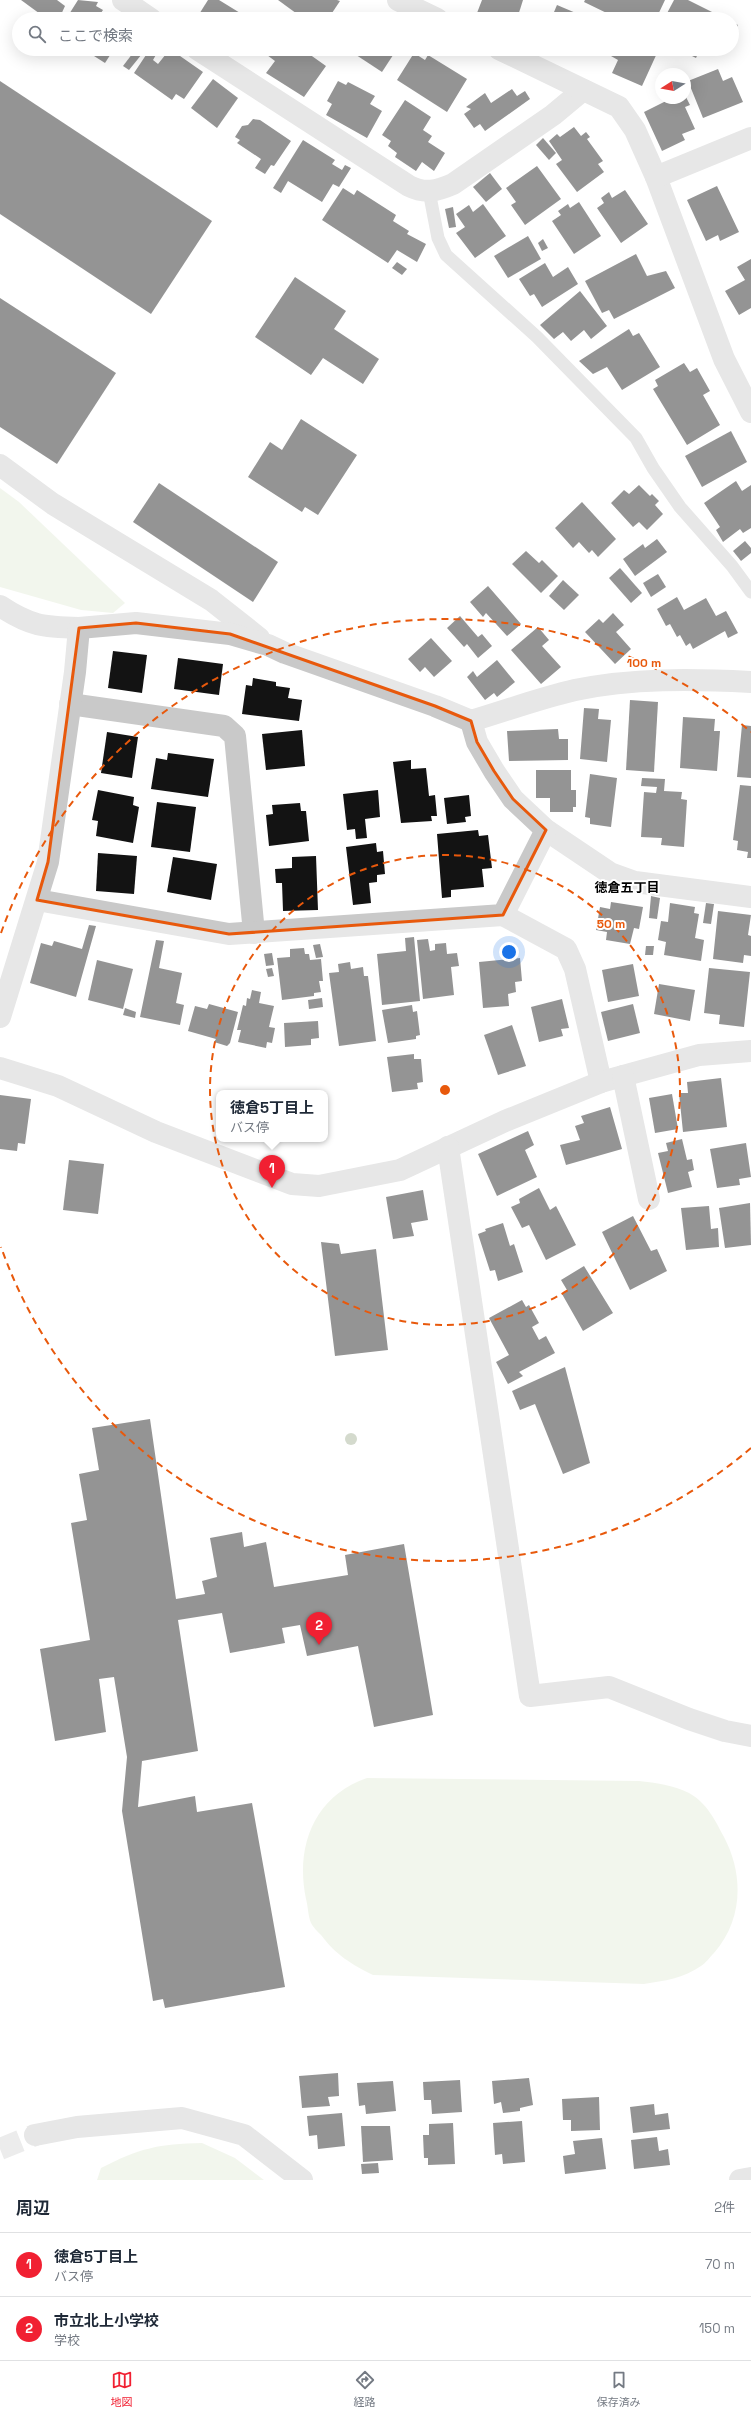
<!DOCTYPE html>
<html lang="ja">
<head>
<meta charset="utf-8">
<style>
	:root { --surface:#fff; --page:#f2f2f3; --text:#1f2937; --muted:#747a83; --line:#e0e1e3; --accent:#f12032 }
	body { margin:0; font-family:"Space Grotesk","Noto Sans JP",sans-serif; background:var(--page); color:var(--text) }
	.compass { position:absolute; left:655px; top:68px; width:36px; height:36px; border-radius:50%; background:var(--surface); box-shadow:0 4px 16px #0002; rotate:259deg }
	.you { position:absolute; left:509px; top:952px; width:14px; height:14px; margin:-10px; border:3px solid #fff; border-radius:50%; background:#1a73e8; box-shadow:0 0 0 6px #1a73e833 }
	.badge { display:grid; place-items:center; width:26px; height:26px; border-radius:50%; background:var(--accent); color:#fff; font-size:13px; font-weight:700 }
	.pin { position:absolute; translate:-50% -33px; filter:drop-shadow(0 1px 2px #0008) }
	.pin::after { content:''; position:absolute; top:21px; width:14px; height:12px; background:inherit; clip-path:polygon(0 0,100% 0,50% 100%) }
	.popup { position:absolute; left:216px; top:1090px; width:112px; height:52px; box-sizing:border-box; display:grid; place-content:center; border-radius:8px; background:var(--surface); filter:drop-shadow(0 1px 3px #0005); font-size:13px; white-space:nowrap; color:var(--muted) }
	.popup b { font-size:15px; color:var(--text) }
	.popup::after { content:''; position:absolute; left:50%; top:100%; margin-left:-8px; border:8px solid transparent; border-top-color:var(--surface) }
	.list { margin:0; padding:0; list-style:none }
	h2 { display:flex; justify-content:space-between; align-items:center; height:52px; margin:0; padding:0 16px; font-size:17px }
	h2 small { font-size:13px; font-weight:400; color:var(--muted) }
	.list li { display:grid; grid-template-columns:26px 1fr auto; gap:12px; align-items:center; box-sizing:border-box; height:64px; padding:0 16px; border-top:1px solid var(--line) }
	.list b { display:block; font-size:15px; white-space:nowrap }
	.list p { margin:0; font-size:13px; white-space:nowrap; color:var(--muted) }
	.list em { font-size:13px; font-style:normal; color:var(--muted) }
	.icon { flex:none; width:22px; height:22px; fill:none; stroke:currentColor; stroke-width:2; stroke-linecap:round; stroke-linejoin:round }
	.map { position:relative; flex:none; width:751px; height:2180px; overflow:hidden }
	.search { position:absolute; background:var(--surface); box-shadow:0 4px 16px #0002; left:12px; right:12px; top:12px; height:44px; display:flex; align-items:center; gap:10px; box-sizing:border-box; padding:0 14px; border-radius:22px; color:var(--muted); font-size:15px }
	.sheet { height:180px; background:var(--surface) }
	nav { display:flex; justify-content:space-around; align-items:center; box-sizing:border-box; height:56px; border-top:1px solid var(--line); background:var(--surface); font-size:11px; color:var(--muted) }
	nav a { display:grid; justify-items:center; gap:2px }
	nav .on { color:var(--accent) }
	.map>svg:first-child { display:block }
</style>
</head>
<body>
<div class="map">
<svg width="751" height="2180" viewBox="0 0 751 2180">
	<rect width="100%" height="100%" fill="#fff"/>
	<g fill="#e3ebd8">
		<path d="M0,488L19,502L125,603L113,613L81,610L0,587Z"/>
		<path d="M367,1778L639,1781C656,1783 673,1785 689,1793C707,1803 715,1820 724,1837C744,1875 743,1920 714,1953C710,1957 706,1963 701,1966C684,1978 664,1981 644,1984L373,1975C351,1964 336,1955 321,1935C318,1932 313,1927 311,1923C308,1916 308,1906 306,1899C295,1847 314,1796 367,1778Z"/>
		<path d="M202,2143L235,2158L264,2180H97L101,2168C140,2148 158,2144 202,2143Z"/>
	</g>
	<g fill="#131313">
		<path d="M21,0H57L65,6L59,19H47Z"/>
		<path d="M78,0L98,2L96,6L103,10L97,19H66Z"/>
		<path d="M208,0H219L245,16L242,19H196Z"/>
		<path d="M278,0H337L340,1L328,19H304Z"/>
		<path d="M482,0H523L517,19H488L477,13Z"/>
		<path d="M585,0H665L656,19L640,13L637,19H619L584,2Z"/>
		<path d="M674,0H688L726,19H664Z"/>
		<path d="M557,5L590,19H551Z"/>
		<path d="M355,15L361,19H353Z"/>
		<path d="M732,22L738,25L732,38Z"/>
		<path d="M83,49H114L105,63Z"/>
		<path d="M136,49H146L129,70L123,66Z"/>
		<path d="M150,49L157,53L153,60L158,64L170,49L203,72L184,99L176,94L172,100L134,73Z"/>
		<path d="M231,49H243L239,54Z"/>
		<path d="M271,49H302L326,66L304,97L266,73L275,61L267,55Z"/>
		<path d="M347,49H397L382,72Z"/>
		<path d="M571,49H586L584,54Z"/>
		<path d="M614,49H652L658,51L642,86L612,73L618,60L611,56Z"/>
		<path d="M678,49H700L696,58Z"/>
		<path d="M414,53L425,60L428,55L467,79L447,112L397,80Z"/>
		<path d="M718,69L723,81L732,77L743,102L703,118L688,81Z"/>
		<path d="M213,79L238,98L217,128L191,108Z"/>
		<path d="M0,81L212,221L151,314L0,214Z"/>
		<path d="M338,81L346,85L348,82L375,96L370,104L382,111L367,138L326,115L332,104L327,101Z"/>
		<path d="M512,89L517,96L525,91L530,99L485,131L480,124L474,128L464,114L471,109L466,107L485,93L491,103Z"/>
		<path d="M685,95L690,105L685,107L695,129L682,134L685,140L662,151L644,112L672,98H685Z"/>
		<path d="M405,100L431,117L423,130L432,136L428,142L445,153L434,171L422,162L416,171L395,157L397,153L388,146L391,141L382,135Z"/>
		<path d="M253,119L260,120L291,141L274,166L271,165L265,174L255,168L261,159L237,143L240,140L235,137L242,126L248,125Z"/>
		<path d="M574,127L581,136L586,132L590,137L587,139L603,161L598,164L604,172L577,192L556,164L562,160L549,141L557,134L560,137Z"/>
		<path d="M543,138L556,153L549,160L536,145Z"/>
		<path d="M303,140L335,160L332,164L342,170L345,165L351,168L339,187L333,184L322,202L288,181L281,193L273,188Z"/>
		<path d="M537,166L561,199L525,225L511,205L516,202L506,188Z"/>
		<path d="M490,173L502,189L486,202L473,187Z"/>
		<path d="M717,186L739,232L720,241L718,235L706,241L687,200Z"/>
		<path d="M343,188L354,195L357,190L396,215L393,221L409,231L407,234L426,244L417,262L397,250L388,263L322,220Z"/>
		<path d="M625,190L648,224L621,243L597,208L604,203L601,198L609,192L612,198Z"/>
		<path d="M579,202L601,236L574,254L552,221L561,215L558,211L568,204L570,208Z"/>
		<path d="M483,204L506,236L475,258L456,233L465,227L456,214L469,205L473,212Z"/>
		<path d="M453,207L456,227L449,228L445,209Z"/>
		<path d="M528,236L541,259L508,278L494,256Z"/>
		<path d="M543,239L548,248L542,251L538,243Z"/>
		<path d="M636,254L647,276L666,271L675,288L614,319L609,310L602,313L585,281Z"/>
		<path d="M751,259V308L739,315L725,291L745,280L737,267Z"/>
		<path d="M397,262L407,269L402,275L392,268Z"/>
		<path d="M545,263L553,277L568,267L578,284L542,307L534,294L530,296L519,279Z"/>
		<path d="M295,277L346,311L334,329L379,359L363,384L323,358L311,375L255,337Z"/>
		<path d="M580,291L607,326L591,339L584,330L571,341L563,332L554,339L540,325Z"/>
		<path d="M0,298L116,373L57,464L0,427Z"/>
		<path d="M629,329L633,336L639,333L660,367L622,390L607,367L593,374L579,361Z"/>
		<path d="M684,363L690,372L697,368L710,391L703,395L720,425L687,445L653,389L658,386L655,380Z"/>
		<path d="M301,419L357,455L318,515L305,507L302,512L248,477L270,442L282,450Z"/>
		<path d="M731,431L747,462L702,487L685,456Z"/>
		<path d="M736,481L742,491L751,485V528L743,533L740,529L723,542L716,530L720,527L704,503Z"/>
		<path d="M159,483L278,562L253,602L133,522Z"/>
		<path d="M639,485L650,496L652,494L659,501L655,505L663,514L647,530L639,522L633,527L611,503L624,490L629,494Z"/>
		<path d="M582,502L616,539L598,557L592,550L589,553L579,542L573,548L555,528Z"/>
		<path d="M657,539L667,552L635,576L623,559L643,544L645,548Z"/>
		<path d="M745,541L751,548V553L741,561L733,551Z"/>
		<path d="M526,551L539,563L542,560L558,576L541,593L512,564Z"/>
		<path d="M620,568L642,593L631,603L609,578Z"/>
		<path d="M658,574L666,587L651,597L643,583Z"/>
		<path d="M563,580L579,595L564,610L549,596Z"/>
		<path d="M488,586L521,624L507,636L486,613L483,617L470,602Z"/>
		<path d="M677,597L684,610L706,598L716,616L726,611L738,633L728,638L725,631L693,649L690,643L686,646L680,635L677,637L670,624L666,626L657,609Z"/>
		<path d="M613,613L624,625L616,632L631,649L615,664L585,632L599,619L603,623Z"/>
		<path d="M460,616L478,637L482,634L492,646L478,658L467,644L464,647L447,628Z"/>
		<path d="M538,627L549,640L542,646L561,667L541,684L511,650Z"/>
		<path d="M431,638L452,661L434,677L425,667L420,672L408,659Z"/>
		<path d="M113,651L147,655L142,693L108,688Z"/>
		<path d="M178,658L223,664L219,695L174,689Z"/>
		<path d="M497,660L515,682L497,697L494,693L485,700L467,677L473,671L477,677Z"/>
		<path d="M253,678L276,682V686L290,688L288,698L302,700L299,721L242,714L246,685L252,686Z"/>
		<path d="M630,700L658,702L654,772L626,770Z"/>
		<path d="M584,708L599,709L598,719L611,720L607,762L580,759Z"/>
		<path d="M683,717L715,719L714,731H720L717,771L680,768Z"/>
		<path d="M742,725L751,726V778L737,777Z"/>
		<path d="M558,729L559,739H568V760L509,761L507,731Z"/>
		<path d="M302,730L305,766L266,770L262,734Z"/>
		<path d="M107,732L138,737L132,778L101,773Z"/>
		<path d="M168,753L214,759L208,797L151,789L156,758L167,760Z"/>
		<path d="M411,760V769L426,768L429,796L435,795L437,816H431L432,821L401,823L393,762Z"/>
		<path d="M536,770H571V790H576V807H573V812H550V798H536Z"/>
		<path d="M590,774L617,778L611,827L590,824V818L585,817Z"/>
		<path d="M642,778L665,779L664,791L682,792L681,799L687,800L684,847L661,845L662,838L641,837L644,792L656,793L657,787L641,786Z"/>
		<path d="M740,785L751,786V858H747L748,852L737,850L738,841L733,840Z"/>
		<path d="M98,790L134,797L133,805L139,807L133,843L96,836L98,821L92,820Z"/>
		<path d="M378,790L380,817L365,819L367,838L356,839L355,829L347,830L343,794Z"/>
		<path d="M469,795L471,816L465,817L466,822L447,824L444,798Z"/>
		<path d="M157,802L196,807L190,852L151,847Z"/>
		<path d="M300,803L301,811H306L309,841L269,846L266,815L273,814L272,805Z"/>
		<path d="M478,830L479,836L488,835L492,868L482,869L484,887L451,890V897L442,898L437,834Z"/>
		<path d="M376,843L377,852L383,851L385,874L377,875V882L369,883L371,903L353,905L346,847Z"/>
		<path d="M98,853L137,856L134,894L96,891Z"/>
		<path d="M316,856L318,910L283,911L282,883H276L275,869L292,868V857Z"/>
		<path d="M173,857L217,864L211,900L167,892Z"/>
		<path d="M651,896L660,898L657,919L649,918Z"/>
		<path d="M611,902L643,907L639,929L634,928L630,944L606,940L607,932L596,930L600,907L610,909Z"/>
		<path d="M670,903L695,907L694,913L699,914L695,938L704,940L701,961L664,955L666,942L658,940L661,921L668,922Z"/>
		<path d="M706,903L714,904L711,924L703,923Z"/>
		<path d="M718,911L751,915L748,935L751,936V956L744,955L743,963L713,959Z"/>
		<path d="M89,925L96,926L76,997L30,983L41,943L52,946L54,941L82,949Z"/>
		<path d="M414,937L420,1001L382,1005L377,954L406,951L405,938Z"/>
		<path d="M428,939L430,951L435,950V944L446,943L447,954L457,953L459,966L451,967L454,995L423,999L417,940Z"/>
		<path d="M156,940L164,941L159,968L182,973L176,1003L184,1005L180,1025L140,1017Z"/>
		<path d="M320,944L323,957L316,958L313,945Z"/>
		<path d="M646,946H654L653,955H645Z"/>
		<path d="M304,948L305,954H309L310,960L321,959L323,981H319L321,992L314,993V996L282,1000L277,958L290,957V949Z"/>
		<path d="M272,953L274,965L266,966L264,954Z"/>
		<path d="M520,958L522,981L515,982L516,992L508,994L509,1006L483,1008L479,962Z"/>
		<path d="M97,960L133,969L123,1009L88,1000Z"/>
		<path d="M350,962L351,969L363,967L364,976H368L376,1041L339,1046L329,973L339,972L338,964Z"/>
		<path d="M633,964L639,996L608,1002L602,970Z"/>
		<path d="M272,968L274,976L268,977L266,969Z"/>
		<path d="M709,968L750,972L744,1027L719,1024L720,1015L704,1013Z"/>
		<path d="M659,984L695,990L690,1021L654,1014Z"/>
		<path d="M252,990L261,992L259,1003L274,1006L269,1027L275,1028L272,1043L267,1042L266,1048L238,1042L241,1030H237L243,1005L246,1006L247,998L250,999Z"/>
		<path d="M322,998L323,1007L309,1009L308,1000Z"/>
		<path d="M562,999L569,1028L561,1029L563,1036L539,1042L531,1007Z"/>
		<path d="M209,1004L238,1012L230,1043L227,1046L214,1042L216,1039L188,1031L195,1006L207,1009Z"/>
		<path d="M633,1004L640,1033L608,1041L601,1012Z"/>
		<path d="M412,1005L413,1012L417,1011L420,1035L416,1036V1039L388,1043L382,1010Z"/>
		<path d="M125,1008L136,1012L135,1018L123,1015Z"/>
		<path d="M318,1021L319,1038L311,1039V1045L285,1047L284,1023Z"/>
		<path d="M512,1025L526,1066L498,1075L484,1035Z"/>
		<path d="M414,1054V1059H421L423,1082L417,1083L418,1089L392,1092L387,1057Z"/>
		<path d="M721,1078L727,1127L683,1132L679,1093H688L687,1082Z"/>
		<path d="M672,1094L678,1129L655,1133L649,1098Z"/>
		<path d="M0,1095L31,1099L25,1144L18,1143L17,1151L0,1149Z"/>
		<path d="M610,1107L622,1149L566,1165L560,1145L580,1140L575,1126L584,1123L581,1116Z"/>
		<path d="M528,1131L534,1145L525,1150L537,1177L497,1196L478,1154Z"/>
		<path d="M682,1139L687,1160L692,1159L694,1170L688,1172L692,1187L668,1193L658,1153L668,1151L666,1143Z"/>
		<path d="M746,1143L751,1177L739,1179L740,1185L717,1188L710,1149Z"/>
		<path d="M69,1160L104,1164L98,1214L63,1210Z"/>
		<path d="M539,1188L550,1210L556,1206L576,1245L546,1260L529,1225L522,1228L511,1207L520,1203L519,1199Z"/>
		<path d="M423,1190L428,1220L411,1223L414,1236L393,1239L386,1197Z"/>
		<path d="M750,1203L751,1245L725,1248L719,1208Z"/>
		<path d="M709,1206L711,1229L718,1228L719,1247L686,1250L681,1208Z"/>
		<path d="M633,1216L651,1251L657,1249L667,1271L630,1290L602,1232Z"/>
		<path d="M503,1223L510,1246L514,1244L523,1272L498,1281L495,1270L490,1271L478,1234L486,1231L485,1229Z"/>
		<path d="M321,1242L339,1244L341,1254L376,1249L388,1350L335,1356Z"/>
		<path d="M584,1266L613,1313L583,1331L562,1294L567,1290L561,1280Z"/>
		<path d="M522,1300L526,1307L529,1305L539,1323L532,1327L539,1340L546,1336L555,1353L519,1372L523,1376L508,1384L496,1362L509,1355L489,1318Z"/>
		<path d="M565,1367L590,1463L563,1474L535,1404L520,1410L512,1391Z"/>
		<path d="M150,1419L176,1599L205,1594L202,1581L217,1577L210,1538L242,1532L244,1547L266,1542L274,1587L348,1575L345,1555L404,1544L433,1715L374,1727L358,1646L307,1656L300,1625L282,1628L285,1643L230,1653L222,1613L178,1620L198,1751L142,1761L138,1807L195,1796L197,1812L252,1803L285,1987L165,2008L163,1999L153,2001L122,1811L127,1757L114,1677L99,1679L106,1732L55,1741L40,1649L90,1640L71,1523L87,1520L79,1474L99,1470L92,1428Z"/>
		<path d="M338,2073L339,2096L328,2097L330,2106L302,2108L299,2076Z"/>
		<path d="M529,2078L533,2105L520,2108V2111L503,2113L501,2102L494,2104L492,2081Z"/>
		<path d="M460,2080L462,2112L432,2114L431,2100H424L423,2082Z"/>
		<path d="M393,2081L396,2111L366,2114L365,2105L359,2106L357,2083Z"/>
		<path d="M599,2097L600,2130L571,2131V2120H563L562,2099Z"/>
		<path d="M654,2104L655,2115L668,2113L670,2129L633,2133L630,2107Z"/>
		<path d="M342,2113L345,2146L318,2149L317,2135L309,2136L307,2116Z"/>
		<path d="M522,2121L525,2162L503,2164L502,2154L495,2155L493,2123Z"/>
		<path d="M453,2123L455,2164L428,2165V2158H424L423,2135H429V2124Z"/>
		<path d="M361,2126H390L393,2160L363,2162Z"/>
		<path d="M657,2137L659,2151L668,2149L670,2165L634,2169L631,2140Z"/>
		<path d="M602,2138L606,2169L565,2174L563,2156L575,2154L573,2141Z"/>
		<path d="M378,2163L379,2173L362,2174L361,2164Z"/>
	</g>
	<g fill="none" stroke-linecap="round" stroke-linejoin="round">
		<path stroke="#d5d5d5" stroke-width="22" stroke-dasharray="22 11" stroke-linecap="butt" d="M0,2149L35,2135"/>
		<path stroke="#c9c9c9" stroke-width="13" d="M429,191L438,238L446,255L537,337L636,438L653,468L680,507L732,566L751,592"/>
		<g stroke="#c9c9c9" stroke-width="22">
			<path d="M123,0L151,19"/>
			<path d="M398,0L437,19"/>
			<path d="M197,49L409,186C425,194 437,191 453,184L553,115L583,90"/>
			<path d="M499,49L619,107L635,130L656,177L724,359L751,412"/>
			<path d="M656,177L751,138"/>
			<path d="M0,465L53,504L211,600L259,638"/>
			<path d="M0,606C30,626 43,627 79,628"/>
			<path d="M70,704L224,726L235,736L254,933"/>
			<path d="M471,721L477,742L494,771L513,799L546,830L610,873L635,882L751,897"/>
			<path d="M37,900L229,934L503,915L546,830"/>
			<path d="M503,915L566,949L575,969L601,1082"/>
			<path d="M0,1017L48,862L75,672L79,628L136,623L230,634L268,645L285,653L435,706L471,721C505,711 540,698 575,690C633,678 692,679 751,682"/>
			<path d="M0,1068L58,1086L156,1132L292,1184L319,1186L400,1170L505,1121L601,1082L699,1055L751,1051"/>
			<path d="M623,1076L649,1199"/>
			<path d="M448,1147L530,1696L609,1687L689,1719L725,1731L751,1736"/>
			<path d="M35,2135L77,2127L182,2118L244,2135L302,2180"/>
			<path d="M740,2180L751,2178"/>
		</g>
	</g>
	<circle fill="#9fad91" cx="351" cy="1439" r="6"/>
	<path d="M0 0H751V2180H0ZM136,623L230,634L435,706L471,721L477,742L494,771L513,799L546,830L503,915L229,934L37,900L48,862L79,628Z" fill="#fff" fill-opacity=".55" fill-rule="evenodd"/>
	<path fill="none" stroke="#e8590c" stroke-width="3" stroke-linejoin="round" d="M136,623L230,634L435,706L471,721L477,742L494,771L513,799L546,830L503,915L229,934L37,900L48,862L79,628Z"/>
	<g fill="none" stroke="#e8590c" stroke-width="2" stroke-dasharray="7 5">
		<circle cx="445" cy="1090" r="235"/>
		<path d="M751 1448A471 471 0 0 1 1 1247M1 933A471 471 0 0 1 751 732"/>
	</g>
	<g text-anchor="middle" stroke-width="4" stroke-linejoin="round" paint-order="stroke">
		<g font-size="13" font-weight="bold" fill="#000" stroke="#fff">
			<text x="627" y="892">徳倉五丁目</text>
		</g>
	</g>
	<circle cx="445" cy="1090" r="6" fill="#e8590c" stroke="#fff" stroke-width="2"/>
	<g font-size="12" text-anchor="middle" font-weight="bold" fill="#e8590c" stroke="#fff" stroke-width="4" stroke-linejoin="round" paint-order="stroke">
		<text x="644" y="667">100 m</text>
		<text x="611" y="928">50 m</text>
	</g>
</svg>
<svg class="compass" viewBox="-18 -18 36 36"><path d="M0-13l5 13h-10z" fill="#e53935"/><path d="M0 13l5-13h-10z" fill="#747a83"/></svg>
<div class="you"></div>
<div class="pin badge" style="left:272px;top:1188px">1</div>
<div class="popup"><b>徳倉5丁目上</b>バス停</div>
<div class="pin badge" style="left:319px;top:1645px">2</div>
<div class="search"><svg class="icon" aria-label="search" viewBox="0 0 24 24"><circle cx="10" cy="10" r="6"/><path d="M15 15l6 6"/></svg>ここで検索</div>
</div>
<section class="sheet">
<h2>周辺<small>2件</small></h2>
<ul class="list">
<li><span class="badge">1</span><div><b>徳倉5丁目上</b><p>バス停</p></div><em>70 m</em></li>
<li><span class="badge">2</span><div><b>市立北上小学校</b><p>学校</p></div><em>150 m</em></li>
</ul>
</section>
<nav>
<a class="on"><svg class="icon" aria-label="map" viewBox="0 0 24 24"><path d="M3 6l6-2 6 2 6-2v14l-6 2-6-2-6 2zM9 4v14M15 6v14"/></svg>地図</a>
<a><svg class="icon" aria-label="directions" viewBox="0 0 24 24"><path d="M12 3l9 9-9 9-9-9zM9 14v-3h6M13 9l2 2-2 2"/></svg>経路</a>
<a><svg class="icon" aria-label="saved" viewBox="0 0 24 24"><path d="M7 4h10v16l-5-4-5 4z"/></svg>保存済み</a>
</nav>
</body>
</html>
